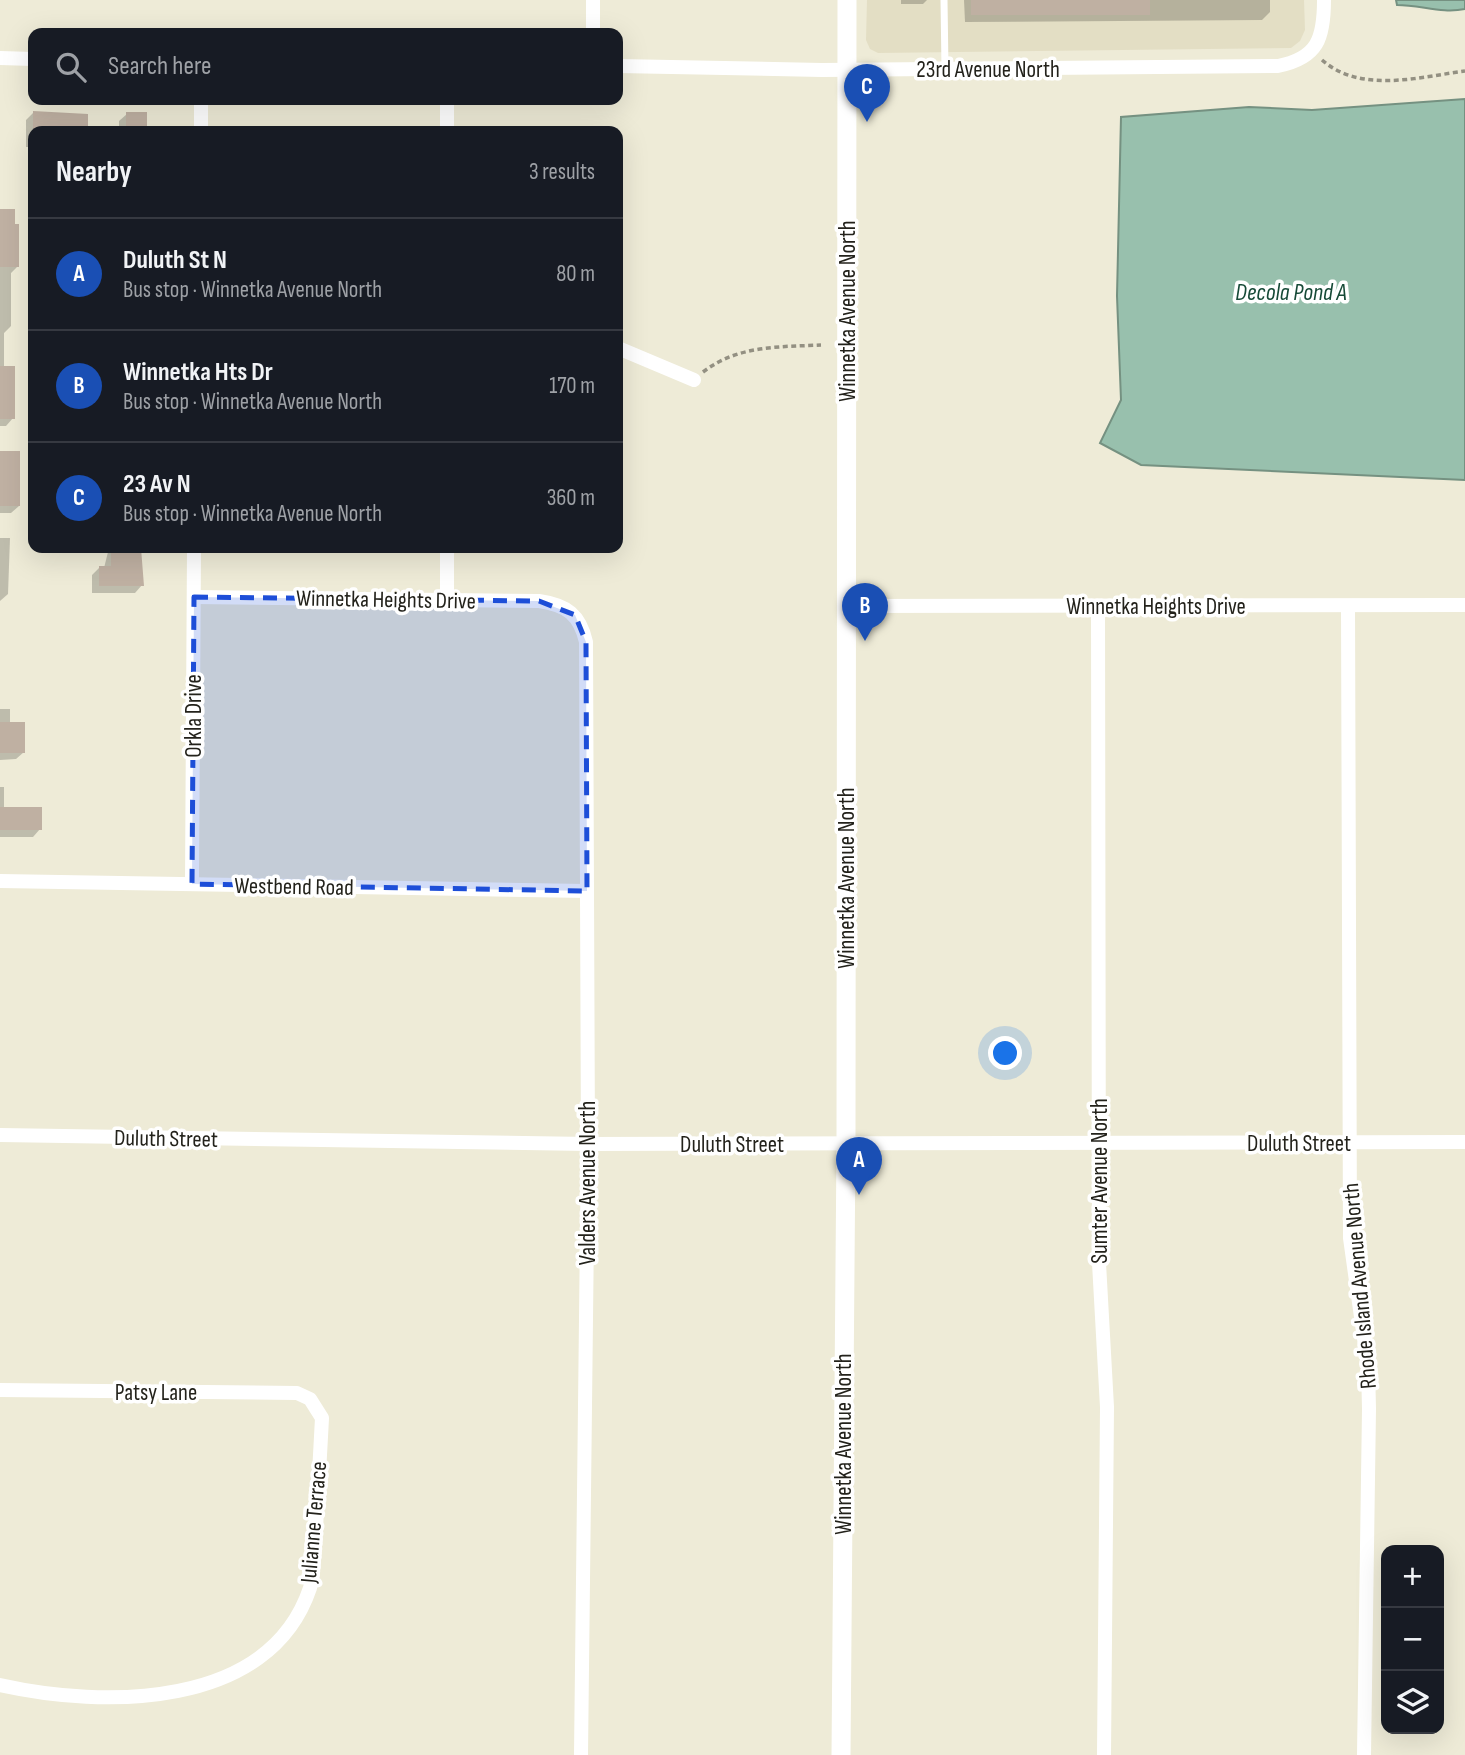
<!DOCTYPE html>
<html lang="en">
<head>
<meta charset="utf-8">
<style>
	:root { --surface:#171b24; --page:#242831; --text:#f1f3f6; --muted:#9ea1a6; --line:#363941; --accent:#7a57d0 }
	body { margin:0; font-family:"Sofia Sans Condensed",sans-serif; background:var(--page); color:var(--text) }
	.controls { position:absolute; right:21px; bottom:21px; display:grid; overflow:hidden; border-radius:14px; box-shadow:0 7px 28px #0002 }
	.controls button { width:63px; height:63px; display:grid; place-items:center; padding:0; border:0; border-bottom:2px solid var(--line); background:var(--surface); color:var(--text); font:35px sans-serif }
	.you { position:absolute; left:1006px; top:1054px; width:24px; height:24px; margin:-18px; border:5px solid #fff; border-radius:50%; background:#1a73e8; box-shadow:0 0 0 10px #1a73e833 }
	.badge { display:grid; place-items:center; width:46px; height:46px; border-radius:50%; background:var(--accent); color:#fff; font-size:23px; font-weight:700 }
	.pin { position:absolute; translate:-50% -58px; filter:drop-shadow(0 2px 4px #0008) }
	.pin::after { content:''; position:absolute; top:37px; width:24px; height:21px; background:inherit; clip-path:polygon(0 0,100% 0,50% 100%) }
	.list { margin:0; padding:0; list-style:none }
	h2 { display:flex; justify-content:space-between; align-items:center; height:91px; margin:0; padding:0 28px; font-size:30px }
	h2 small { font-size:23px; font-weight:400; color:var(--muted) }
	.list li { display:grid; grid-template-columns:46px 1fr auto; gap:21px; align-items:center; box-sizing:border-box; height:112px; padding:0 28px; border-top:2px solid var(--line) }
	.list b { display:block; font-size:26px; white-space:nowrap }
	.list p { margin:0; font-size:23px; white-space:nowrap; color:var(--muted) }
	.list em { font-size:23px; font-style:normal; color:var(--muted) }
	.icon { flex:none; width:38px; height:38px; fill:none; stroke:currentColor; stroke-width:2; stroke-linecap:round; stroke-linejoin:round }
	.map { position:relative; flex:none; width:1465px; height:1755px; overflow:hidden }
	.search { position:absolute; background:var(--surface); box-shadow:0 7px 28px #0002; left:28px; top:28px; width:595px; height:77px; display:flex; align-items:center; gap:18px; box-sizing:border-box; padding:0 24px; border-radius:14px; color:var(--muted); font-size:26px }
	.panel { position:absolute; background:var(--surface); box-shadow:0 7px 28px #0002; left:28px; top:126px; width:595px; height:427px; border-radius:14px }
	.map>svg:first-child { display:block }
</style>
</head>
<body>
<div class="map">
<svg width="1465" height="1755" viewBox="0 0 1465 1755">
	<rect width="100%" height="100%" fill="#eeebd7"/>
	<path fill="#e3dec4" d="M867,0H1304L1305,30L1300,41L1291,48L878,53L870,49L866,40Z"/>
	<g fill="#98c0ad" stroke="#759181" stroke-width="2">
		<path d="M1396,0H1465V9C1442,14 1421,5 1397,5Z"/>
		<path d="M1465,99V480L1141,465L1100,443L1121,400L1117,296L1121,117L1249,107L1312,110Z"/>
	</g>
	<g fill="#0003">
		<path d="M901,0H927L923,4H901Z"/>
		<path d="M964,0H1270V12L1262,20L965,22Z"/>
		<path d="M33,113L86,116V131H33V147H26V120Z"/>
		<path d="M127,114H145V131H119V121Z"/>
		<path d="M0,210L17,267L11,273V326L4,333V367L13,418L6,426H0Z"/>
		<path d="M0,453L19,506L11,513H0Z"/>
		<path d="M0,538H10L8,594L0,601Z"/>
		<path d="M109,548H140L142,585L135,593H92V575L99,568H104Z"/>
		<path d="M0,709H10V724L24,752L16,759L0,760Z"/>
		<path d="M0,787H4V809L40,829L33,837H0Z"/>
	</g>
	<g fill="#bfb0a2">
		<rect x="971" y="0" width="179" height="15"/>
		<path d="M33,111L88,114V131H33Z"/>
		<rect x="126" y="112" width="21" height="19"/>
		<path d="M0,209H15V224H19V267H0Z"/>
		<rect x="0" y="366" width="15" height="53"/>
		<rect x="0" y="451" width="20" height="55"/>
		<path d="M116,548H141L144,586H99V566H111V553H116Z"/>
		<rect x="0" y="722" width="25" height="31"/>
		<rect x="0" y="807" width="42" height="23"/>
	</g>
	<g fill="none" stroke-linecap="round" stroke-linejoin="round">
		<g stroke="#939082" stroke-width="3.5" stroke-dasharray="5 3.5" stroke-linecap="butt">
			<path d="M1322,60C1361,94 1419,77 1465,71"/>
			<path d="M703,372C738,345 779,347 821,345"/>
		</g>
		<path stroke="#fff" stroke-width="7" d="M944,0L945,68"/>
		<g stroke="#fff" stroke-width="14">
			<path d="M593,0V33"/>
			<path d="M0,58L33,59"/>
			<path d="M618,66L822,70L1278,66C1318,58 1324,38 1324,0"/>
			<path d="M201,131V100"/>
			<path d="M447,131V100"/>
			<path d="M618,348L694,380"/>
			<path d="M447,548V600"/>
			<path d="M194,597L539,601C567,605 580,615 586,642L588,1144L581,1755"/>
			<path d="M847,606L1465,605"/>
			<path d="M1098,606L1099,1263L1107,1407L1104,1755"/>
			<path d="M1348,606L1350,1238L1368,1367L1369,1409L1364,1755"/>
			<path d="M0,881L587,891"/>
			<path d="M192,884L194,548"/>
			<path d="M0,1135L588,1144L1465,1142"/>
			<path d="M0,1390L297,1393L310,1399L322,1418C320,1455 318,1492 316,1529C314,1548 315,1570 310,1588C269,1710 103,1708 0,1685"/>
		</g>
		<path stroke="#fff" stroke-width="19" d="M841,1755L846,1145L847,0"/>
	</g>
	<path fill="#1d4ed8" fill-opacity="0.2" stroke="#1d4ed8" stroke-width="5" stroke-dasharray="14 9" stroke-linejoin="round" d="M194,597L539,601L575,615L586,642L587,891L192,884Z"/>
	<g text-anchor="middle" stroke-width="7" stroke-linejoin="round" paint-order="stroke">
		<g font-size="23" fill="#23221b" stroke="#fff">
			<text x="988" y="77">23rd Avenue North</text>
			<text transform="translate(847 311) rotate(-90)" y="8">Winnetka Avenue North</text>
			<text transform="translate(386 599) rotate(1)" y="8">Winnetka Heights Drive</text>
			<text x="1156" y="614">Winnetka Heights Drive</text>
			<text transform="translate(193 716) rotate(-90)" y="8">Orkla Drive</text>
			<text transform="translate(846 878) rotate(-90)" y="8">Winnetka Avenue North</text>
			<text transform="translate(294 886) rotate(1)" y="8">Westbend Road</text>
			<text transform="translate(166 1138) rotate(1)" y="8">Duluth Street</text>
			<text x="1299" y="1151">Duluth Street</text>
			<text x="732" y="1152">Duluth Street</text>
			<text transform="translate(1099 1181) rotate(-90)" y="8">Sumter Avenue North</text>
			<text transform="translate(587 1183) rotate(-90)" y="8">Valders Avenue North</text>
			<text transform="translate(1359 1286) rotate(-95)" y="8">Rhode Island Avenue North</text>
			<text x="156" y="1400">Patsy Lane</text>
			<text transform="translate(843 1444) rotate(-90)" y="8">Winnetka Avenue North</text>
			<text transform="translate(313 1522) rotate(-85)" y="8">Julianne Terrace</text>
		</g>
		<g font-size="24" font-style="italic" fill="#164a37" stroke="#fff">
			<text x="1291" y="300">Decola Pond A</text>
		</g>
	</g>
</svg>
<div class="controls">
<button>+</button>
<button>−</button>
<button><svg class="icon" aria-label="layers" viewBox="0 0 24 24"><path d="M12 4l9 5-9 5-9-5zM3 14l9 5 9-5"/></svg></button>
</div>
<div class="you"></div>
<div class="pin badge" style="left:859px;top:1195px;background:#1a4fb4">A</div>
<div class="pin badge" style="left:865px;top:641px;background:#1a4fb4">B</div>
<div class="pin badge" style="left:867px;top:122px;background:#1a4fb4">C</div>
<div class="search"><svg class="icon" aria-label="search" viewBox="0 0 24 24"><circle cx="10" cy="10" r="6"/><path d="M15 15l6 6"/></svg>Search here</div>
<section class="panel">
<h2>Nearby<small>3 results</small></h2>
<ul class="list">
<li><span class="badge" style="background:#1a4fb4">A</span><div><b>Duluth St N</b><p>Bus stop · Winnetka Avenue North</p></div><em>80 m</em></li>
<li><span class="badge" style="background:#1a4fb4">B</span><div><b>Winnetka Hts Dr</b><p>Bus stop · Winnetka Avenue North</p></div><em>170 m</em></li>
<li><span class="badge" style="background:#1a4fb4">C</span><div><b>23 Av N</b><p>Bus stop · Winnetka Avenue North</p></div><em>360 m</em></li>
</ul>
</section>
</div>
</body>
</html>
